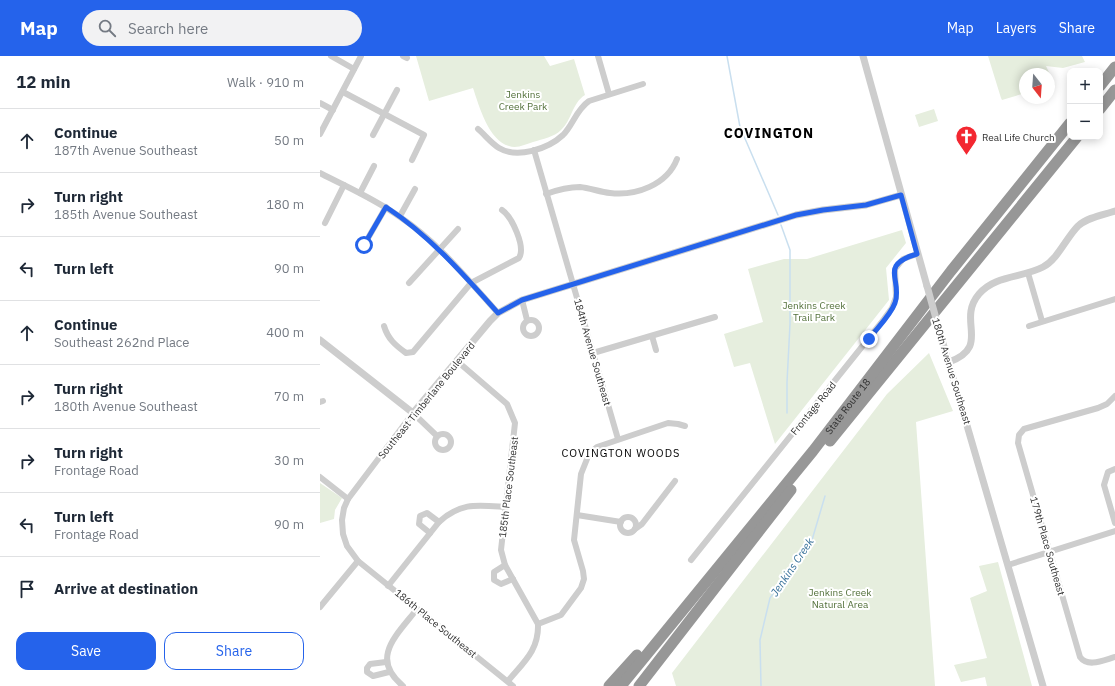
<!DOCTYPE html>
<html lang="en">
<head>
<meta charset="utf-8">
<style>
	:root { --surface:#fff; --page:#f2f2f3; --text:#1f2937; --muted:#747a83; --line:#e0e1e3; --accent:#2563eb }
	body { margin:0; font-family:"IBM Plex Sans",sans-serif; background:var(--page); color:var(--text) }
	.controls { position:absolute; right:12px; top:12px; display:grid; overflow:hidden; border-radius:8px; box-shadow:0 2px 10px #0003 }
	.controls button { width:36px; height:36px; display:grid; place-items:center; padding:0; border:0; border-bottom:1px solid var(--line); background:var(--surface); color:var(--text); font:20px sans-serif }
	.compass { position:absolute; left:699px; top:12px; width:36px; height:36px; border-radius:50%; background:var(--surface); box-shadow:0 2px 10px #0003; rotate:163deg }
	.stop { position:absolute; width:12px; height:12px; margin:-9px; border:3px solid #2563eb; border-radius:50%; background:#fff }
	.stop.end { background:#2563eb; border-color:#fff; box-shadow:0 1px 4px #0008 }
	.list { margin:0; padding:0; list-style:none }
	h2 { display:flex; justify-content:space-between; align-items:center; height:52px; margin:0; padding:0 16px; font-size:17px }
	h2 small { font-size:13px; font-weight:400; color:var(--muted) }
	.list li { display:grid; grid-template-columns:26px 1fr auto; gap:12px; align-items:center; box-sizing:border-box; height:64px; padding:0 16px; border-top:1px solid var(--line) }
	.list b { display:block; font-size:15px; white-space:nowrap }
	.list p { margin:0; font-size:13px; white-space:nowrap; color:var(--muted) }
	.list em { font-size:13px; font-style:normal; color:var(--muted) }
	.actions { display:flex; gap:8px; padding:12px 16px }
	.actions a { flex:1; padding:9px 0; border:1px solid var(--accent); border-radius:12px; text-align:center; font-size:14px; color:var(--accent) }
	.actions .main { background:var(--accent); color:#fff }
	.icon { flex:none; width:22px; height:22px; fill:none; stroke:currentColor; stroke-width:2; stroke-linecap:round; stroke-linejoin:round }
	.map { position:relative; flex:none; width:795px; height:630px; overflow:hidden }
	header { display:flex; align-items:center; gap:24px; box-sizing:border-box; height:56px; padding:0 20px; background:var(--accent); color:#fff }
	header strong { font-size:19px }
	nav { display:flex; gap:22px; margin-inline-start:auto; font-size:14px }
	.search { width:280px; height:36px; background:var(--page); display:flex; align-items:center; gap:10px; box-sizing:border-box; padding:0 14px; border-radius:22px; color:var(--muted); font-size:15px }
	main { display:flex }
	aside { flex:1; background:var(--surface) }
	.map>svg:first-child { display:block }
</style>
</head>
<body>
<header>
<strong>Map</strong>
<div class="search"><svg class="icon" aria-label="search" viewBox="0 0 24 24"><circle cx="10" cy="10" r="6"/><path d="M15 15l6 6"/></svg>Search here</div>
<nav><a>Map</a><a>Layers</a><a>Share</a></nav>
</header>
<main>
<aside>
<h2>12 min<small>Walk · 910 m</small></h2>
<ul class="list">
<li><svg class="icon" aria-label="ahead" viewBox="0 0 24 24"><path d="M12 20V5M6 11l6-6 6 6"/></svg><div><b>Continue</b><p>187th Avenue Southeast</p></div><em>50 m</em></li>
<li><svg class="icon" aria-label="right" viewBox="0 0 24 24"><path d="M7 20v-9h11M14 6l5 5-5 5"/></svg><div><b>Turn right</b><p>185th Avenue Southeast</p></div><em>180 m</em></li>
<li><svg class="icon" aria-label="left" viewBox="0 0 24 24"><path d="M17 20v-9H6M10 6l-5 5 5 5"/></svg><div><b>Turn left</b></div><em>90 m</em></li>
<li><svg class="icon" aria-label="ahead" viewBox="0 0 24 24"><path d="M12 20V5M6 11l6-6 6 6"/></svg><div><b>Continue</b><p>Southeast 262nd Place</p></div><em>400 m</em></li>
<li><svg class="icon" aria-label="right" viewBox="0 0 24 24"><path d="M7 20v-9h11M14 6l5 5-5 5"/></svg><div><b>Turn right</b><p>180th Avenue Southeast</p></div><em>70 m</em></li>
<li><svg class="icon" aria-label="right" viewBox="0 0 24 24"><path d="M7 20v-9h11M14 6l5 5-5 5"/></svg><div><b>Turn right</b><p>Frontage Road</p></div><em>30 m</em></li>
<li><svg class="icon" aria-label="left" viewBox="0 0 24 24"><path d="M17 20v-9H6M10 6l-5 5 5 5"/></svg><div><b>Turn left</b><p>Frontage Road</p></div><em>90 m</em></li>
<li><svg class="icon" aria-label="arrive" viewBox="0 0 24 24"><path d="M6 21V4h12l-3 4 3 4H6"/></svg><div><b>Arrive at destination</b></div></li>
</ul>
<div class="actions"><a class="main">Save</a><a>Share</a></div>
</aside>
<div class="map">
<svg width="795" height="630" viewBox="0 0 795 630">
	<rect width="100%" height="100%" fill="#fff"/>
	<g fill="#e6eede">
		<path d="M96,0H224L230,10L254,3L265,39C252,47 252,64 241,74C234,81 223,83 213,86C206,88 197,93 189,90C169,85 159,50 153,32L109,45Z"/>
		<path d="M668,0H762L765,6L743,12L726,10L735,29L729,30V18H705V37L682,44L681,42Z"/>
		<path d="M614,53L618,65L599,71L595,59Z"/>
		<path d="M582,174L586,187L566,212L569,244L455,388L430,307L414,311L404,278L443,266L428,213L464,203H487Z"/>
		<path d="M609,297L633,355L596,366L615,630H356L352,617L567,338Z"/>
		<path d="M0,427L22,442L15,454L14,463L0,467Z"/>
		<path d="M678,506L712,630H667L665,621L641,626L634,609L667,602L650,542L667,535L659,510Z"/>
	</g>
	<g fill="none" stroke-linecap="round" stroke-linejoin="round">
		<g stroke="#c9dfef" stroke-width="1.5">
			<path d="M407,0L420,71L458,159"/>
			<path d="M461,169L470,194V268L467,326V357"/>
			<path d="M441,630L440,584L450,542L492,484L505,440"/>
		</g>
		<g stroke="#cdcdcd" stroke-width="6">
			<path d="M11,0L34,13"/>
			<path d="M83,0L87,2"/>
			<path d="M278,0L289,38"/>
			<path d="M23,36L104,79L92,104"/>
			<path d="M0,47L13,54"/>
			<path d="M158,73C165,79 171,87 179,92C197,103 228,93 243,79C253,69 256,54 269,45L323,28"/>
			<path d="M0,78L41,0"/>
			<path d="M53,79L77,34"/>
			<path d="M214,94L298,383"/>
			<path d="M0,117C27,131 55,143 80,161C118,186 148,224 178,257"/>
			<path d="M40,137L54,110"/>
			<path d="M226,138C237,134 248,131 260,131C270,132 280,136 290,137C316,140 347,129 357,103"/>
			<path d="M80,160L95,133"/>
			<path d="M5,167L24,129"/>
			<path d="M44,189L66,151"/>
			<path d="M708,217L722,265"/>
			<path d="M89,227L138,173"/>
			<path d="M202,244L207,264"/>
			<circle cx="211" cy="272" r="8"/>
			<path d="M64,270C68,283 75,289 86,297L93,296L151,227L199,202C206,191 192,161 182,154"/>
			<path d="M709,270L795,243"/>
			<path d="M332,280L336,294"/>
			<path d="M273,297L395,261"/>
			<path d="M137,305L187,348L195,367L181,494L185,509L218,568"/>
			<path d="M795,340L787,348L778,352L704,373L699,379L698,387L760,601C768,612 784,604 795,601"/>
			<path d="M0,346L3,345"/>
			<circle cx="123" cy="386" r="8"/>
			<path d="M117,380L93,357L28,443L24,452L22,464L23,478L27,490L38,505L193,630"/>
			<path d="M795,413L788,416L784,429L795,467"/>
			<path d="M0,421L28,443"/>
			<path d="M257,459L301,466"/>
			<circle cx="308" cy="469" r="8"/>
			<path d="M315,473L322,468L355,425"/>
			<path d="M110,477L99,468L100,460L107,457L119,466"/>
			<path d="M371,504L561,267L572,252L576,241L575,213L583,203L597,198"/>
			<path d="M185,509L174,516V524L181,528L193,523"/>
			<path d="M688,509L795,475"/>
			<path d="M68,530L119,466C141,446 157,449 185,451"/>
			<path d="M0,551L38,505"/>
			<path d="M66,606L50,608L47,612V616L53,620L69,616"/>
			<path d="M188,625C204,606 219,594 218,568L241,559L261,532L264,523L263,515L254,484L261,418L269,398L277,391L348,367L358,368L365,370"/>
			<path d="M83,630C49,602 77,579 97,553"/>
		</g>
		<g stroke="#cdcdcd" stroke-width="7">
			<path d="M543,0L607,230"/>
			<path d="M620,277L723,630"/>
			<path d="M0,284L93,357L170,265L178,257L202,244L476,159L503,154L546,149L581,139"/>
			<path d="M629,306C672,290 636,265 659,238C675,219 702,222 723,211C738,203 746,182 758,170C768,161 783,159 795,155"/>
		</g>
		<g stroke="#979797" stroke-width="11">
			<path d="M780,30L795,11"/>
			<path d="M780,53L795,34"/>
			<path d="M510,385L757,81"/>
			<path d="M289,630L317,599"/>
			<path id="s1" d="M301,630L493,395L631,215L750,67"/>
			<path d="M319,630L471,434"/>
		</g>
		<path stroke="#cdcdcd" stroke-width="7" d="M607,230L620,277"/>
	</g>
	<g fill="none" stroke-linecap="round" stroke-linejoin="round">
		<path stroke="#2563eb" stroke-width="5" d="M44,189L66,151C109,179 144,219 178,257L202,244L476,159L503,154L546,149L581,139L597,198C558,209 583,224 575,247C570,260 557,272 549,283"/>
	</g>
	<defs>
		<symbol id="church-pin" viewBox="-11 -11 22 30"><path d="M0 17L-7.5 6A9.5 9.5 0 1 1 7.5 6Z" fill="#f32730" stroke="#fff"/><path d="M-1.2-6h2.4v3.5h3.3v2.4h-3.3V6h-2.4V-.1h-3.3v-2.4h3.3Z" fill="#fff"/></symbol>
	</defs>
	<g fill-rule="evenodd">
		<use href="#church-pin" x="634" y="68" width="25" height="34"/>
	</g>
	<g text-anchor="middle" stroke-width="4" stroke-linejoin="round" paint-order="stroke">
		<g font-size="10" fill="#52703a" stroke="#fff">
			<text x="203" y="42">Jenkins<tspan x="203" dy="12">Creek Park</tspan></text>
			<text x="494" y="253">Jenkins Creek<tspan x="494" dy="12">Trail Park</tspan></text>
			<text x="520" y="540">Jenkins Creek<tspan x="520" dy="12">Natural Area</tspan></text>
		</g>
		<g font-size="10" fill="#303030" stroke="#fff" text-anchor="start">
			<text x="662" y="85">Real Life Church</text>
		</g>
		<g font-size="10" fill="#303030" stroke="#fff">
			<text transform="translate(273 296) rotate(74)" y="4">184th Avenue Southeast</text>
			<text transform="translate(632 315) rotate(73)" y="4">180th Avenue Southeast</text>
			<text transform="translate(106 344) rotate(-51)" y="4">Southeast Timberlane Boulevard</text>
			<text dy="4" stroke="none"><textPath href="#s1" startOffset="360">State Route 18</textPath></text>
			<text transform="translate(493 352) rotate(-51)" y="4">Frontage Road</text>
			<text transform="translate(188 431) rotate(-83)" y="4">185th Place Southeast</text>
			<text transform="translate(728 490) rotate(74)" y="4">179th Place Southeast</text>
			<text transform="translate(116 567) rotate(39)" y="4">186th Place Southeast</text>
		</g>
		<g font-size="11" letter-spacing="1" fill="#000" stroke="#fff">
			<text x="301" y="401">COVINGTON WOODS</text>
		</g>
		<g font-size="11" font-style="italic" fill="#37719a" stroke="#fff">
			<text transform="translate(472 511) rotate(-56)" y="4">Jenkins Creek</text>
		</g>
		<g font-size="14" font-weight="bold" letter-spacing="1" fill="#000" stroke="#fff">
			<text x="449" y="82">COVINGTON</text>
		</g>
	</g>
</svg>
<div class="controls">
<button>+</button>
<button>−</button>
</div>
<svg class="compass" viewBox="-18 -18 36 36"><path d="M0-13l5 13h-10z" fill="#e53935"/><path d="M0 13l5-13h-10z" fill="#747a83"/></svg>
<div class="stop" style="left:44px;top:189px"></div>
<div class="stop end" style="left:549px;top:283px"></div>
</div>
</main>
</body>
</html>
